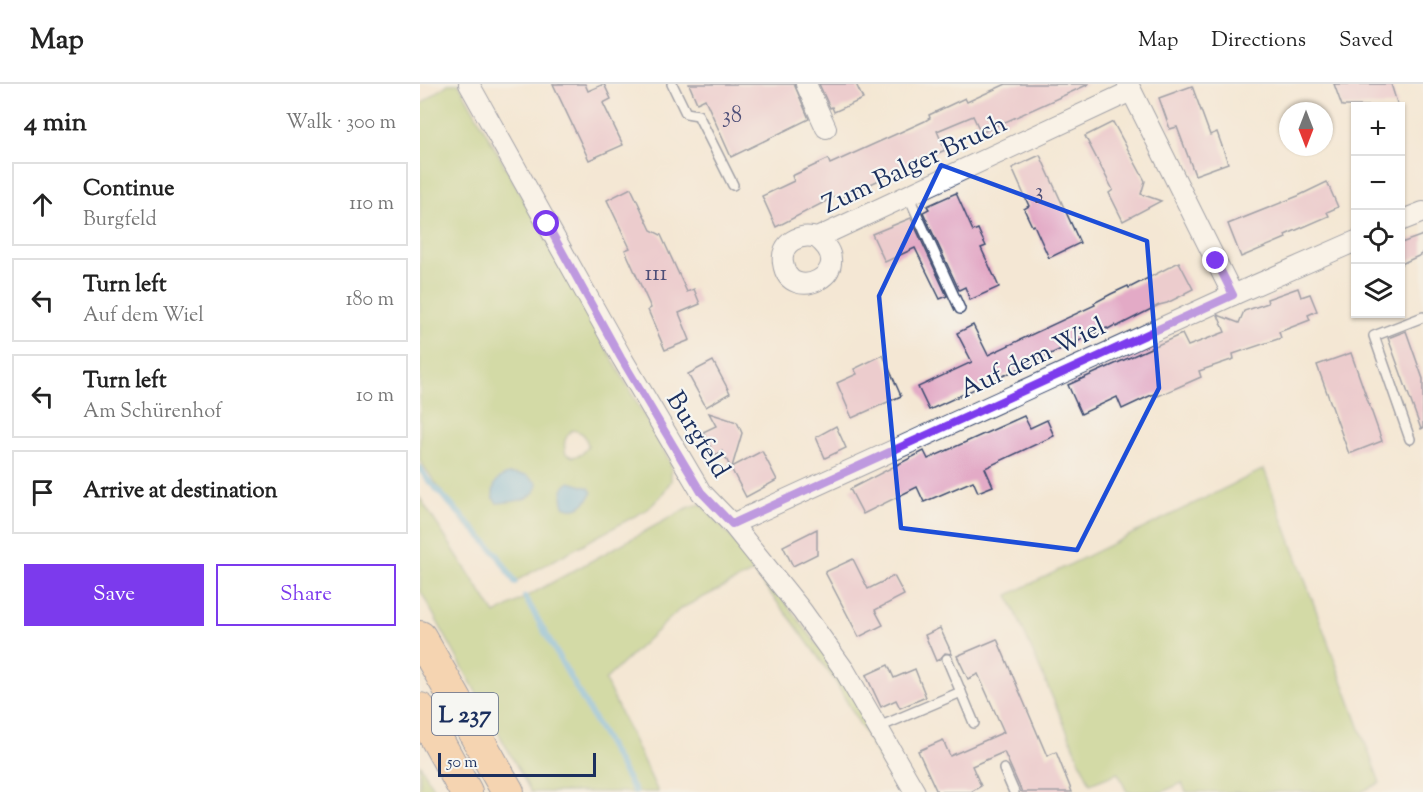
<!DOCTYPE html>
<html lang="en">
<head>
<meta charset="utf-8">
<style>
	:root { --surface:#fff; --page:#f6f6f6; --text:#222; --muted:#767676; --line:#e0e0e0; --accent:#7c3aed }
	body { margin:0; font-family:"Sorts Mill Goudy",serif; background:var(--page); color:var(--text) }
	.controls { position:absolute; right:18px; top:18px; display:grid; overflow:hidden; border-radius:0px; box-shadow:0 2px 4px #0004 }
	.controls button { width:54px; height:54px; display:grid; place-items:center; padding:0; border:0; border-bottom:2px solid var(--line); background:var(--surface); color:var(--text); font:30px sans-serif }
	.compass { position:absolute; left:859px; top:18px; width:54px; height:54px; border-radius:50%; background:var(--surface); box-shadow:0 2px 4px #0004; rotate:180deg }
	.scale { position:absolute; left:18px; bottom:15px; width:158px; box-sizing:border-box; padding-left:6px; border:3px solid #1b2f5e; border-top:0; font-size:16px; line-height:21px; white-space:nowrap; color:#1b2f5e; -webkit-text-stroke:4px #f6f6f2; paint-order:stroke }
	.stop { position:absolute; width:18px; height:18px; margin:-14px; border:4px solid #7c3aed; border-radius:50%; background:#fff }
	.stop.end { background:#7c3aed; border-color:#fff; box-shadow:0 2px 6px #0008 }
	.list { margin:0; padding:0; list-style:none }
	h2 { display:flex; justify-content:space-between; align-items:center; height:78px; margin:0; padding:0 24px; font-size:26px }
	h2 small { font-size:20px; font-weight:400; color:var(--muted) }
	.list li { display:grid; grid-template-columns:39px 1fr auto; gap:18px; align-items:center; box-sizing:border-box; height:84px; margin:0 12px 12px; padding:0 12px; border:2px solid var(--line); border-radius:0px }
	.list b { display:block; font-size:22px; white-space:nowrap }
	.list p { margin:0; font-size:20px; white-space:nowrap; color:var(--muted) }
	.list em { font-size:20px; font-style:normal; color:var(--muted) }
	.actions { display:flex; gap:12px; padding:18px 24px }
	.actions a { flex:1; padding:14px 0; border:2px solid var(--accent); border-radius:0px; text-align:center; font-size:21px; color:var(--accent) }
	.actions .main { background:var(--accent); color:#fff }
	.icon { flex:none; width:33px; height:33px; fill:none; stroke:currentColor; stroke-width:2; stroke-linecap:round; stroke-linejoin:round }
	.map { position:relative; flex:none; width:1003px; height:708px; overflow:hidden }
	header { display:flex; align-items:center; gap:36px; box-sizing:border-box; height:84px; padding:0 30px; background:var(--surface); border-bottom:2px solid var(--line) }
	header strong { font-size:28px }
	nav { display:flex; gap:33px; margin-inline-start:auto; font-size:21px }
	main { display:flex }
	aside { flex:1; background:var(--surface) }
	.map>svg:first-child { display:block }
</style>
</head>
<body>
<header>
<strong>Map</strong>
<nav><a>Map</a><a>Directions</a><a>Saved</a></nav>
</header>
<main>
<aside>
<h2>4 min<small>Walk · 300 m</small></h2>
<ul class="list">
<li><svg class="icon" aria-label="ahead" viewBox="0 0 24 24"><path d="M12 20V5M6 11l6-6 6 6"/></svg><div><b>Continue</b><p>Burgfeld</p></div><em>110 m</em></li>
<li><svg class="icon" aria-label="left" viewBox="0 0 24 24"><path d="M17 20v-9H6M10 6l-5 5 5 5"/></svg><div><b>Turn left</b><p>Auf dem Wiel</p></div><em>180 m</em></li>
<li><svg class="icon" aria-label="left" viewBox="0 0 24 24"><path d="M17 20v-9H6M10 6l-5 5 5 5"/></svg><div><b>Turn left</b><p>Am Schürenhof</p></div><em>10 m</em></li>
<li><svg class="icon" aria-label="arrive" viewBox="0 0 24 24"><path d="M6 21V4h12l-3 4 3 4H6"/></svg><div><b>Arrive at destination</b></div></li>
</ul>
<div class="actions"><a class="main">Save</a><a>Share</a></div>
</aside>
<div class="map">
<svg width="1003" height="708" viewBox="0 0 1003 708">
	<rect width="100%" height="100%" fill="#f6f6f2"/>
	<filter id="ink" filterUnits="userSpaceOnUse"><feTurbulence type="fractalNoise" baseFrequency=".0167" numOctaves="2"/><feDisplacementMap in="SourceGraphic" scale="12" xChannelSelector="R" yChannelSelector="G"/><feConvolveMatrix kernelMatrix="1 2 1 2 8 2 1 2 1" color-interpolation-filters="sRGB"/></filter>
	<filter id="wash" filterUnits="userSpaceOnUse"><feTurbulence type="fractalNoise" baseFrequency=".008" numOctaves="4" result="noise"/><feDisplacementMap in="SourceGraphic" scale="24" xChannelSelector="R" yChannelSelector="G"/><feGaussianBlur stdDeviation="1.35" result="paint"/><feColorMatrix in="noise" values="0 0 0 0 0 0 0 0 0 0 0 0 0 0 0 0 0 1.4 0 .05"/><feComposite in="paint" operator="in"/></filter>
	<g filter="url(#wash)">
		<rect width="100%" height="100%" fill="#f4e7d4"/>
		<g fill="#abc970" stroke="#637c67" stroke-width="1.5" fill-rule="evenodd">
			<path d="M28,0H39L251,380V397L241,412L228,425L94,498L69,461L44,439L0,377V21ZM152,346C163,348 166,351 168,362L162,370L153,373L146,370C143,360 144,354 152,346Z"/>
			<path d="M844,385L960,699L941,708H766L762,699L742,708H707L698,689L670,700L588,511Z"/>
			<path d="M0,414L75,530L269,423L281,420L338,483L423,594L487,708H478L415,597L373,538L333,488L260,525L185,596L238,708H111L0,506Z"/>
			<path d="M0,680L15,708H0Z"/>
		</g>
		<g fill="#60b0db" stroke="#3e709c" stroke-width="1.5">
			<path d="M89,390L106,391L117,399C116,418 93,417 77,419L73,414C73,401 76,393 89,390Z"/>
			<path d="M150,398L169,404L172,409C165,421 157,428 144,422C141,413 141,404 150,398Z"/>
		</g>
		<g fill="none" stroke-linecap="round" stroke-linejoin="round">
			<g stroke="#60b0db" stroke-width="6">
				<path d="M0,384L7,395L77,470L95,498"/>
				<path d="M105,513L215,708"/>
			</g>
		</g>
		<g id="blocks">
			<g fill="#e3aac6">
				<path d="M133,0H165L168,7L184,0L191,15L183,19L203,61L169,76Z"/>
				<path d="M269,0H374L389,35L311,73L285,15L277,19Z"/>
				<path d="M399,0H436L443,15L414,28L412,23L410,24Z"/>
				<path d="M586,0H669L561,49L553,32L517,47L525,66L420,114L416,112L356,143L342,112L374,97L372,92L408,75L410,80L505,37L510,34L509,31L545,14L547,18Z"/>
				<path d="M914,0H971L978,22H922Z"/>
				<path d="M772,2L790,51L797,48L808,79L775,91L757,43L750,45L739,14Z"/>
				<path d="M693,38L725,97L721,110L741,117L703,137L689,109L693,106L665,52Z"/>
				<path d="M620,71L660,159L629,174L614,141L612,142L604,125L609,122L592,84Z"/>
				<path d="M907,98L918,123L907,128L909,132L865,151L866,154L821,173L808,140L878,112Z"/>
				<path d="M211,104L231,146L241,151L267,208L274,205L280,220L259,229L270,256L245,266L228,226L231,224L205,166L210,164L187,116Z"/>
				<path d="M536,109L553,147L558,145L562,154L566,162L561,164L579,203L550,216L545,203L539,206L503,128L509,125L507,122Z"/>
				<path d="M491,134L527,212L520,215L495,164L465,178L452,150Z"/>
				<path d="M1003,151V170L981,180V159Z"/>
				<path d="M759,178L773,205L765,209V210L747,219L739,221L696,243L695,241L688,245L687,244L509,326L498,303L552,278L537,249L553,241L568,271L675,221L674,219L691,210L708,202L709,204Z"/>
				<path d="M878,204L881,213L890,210L897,227L888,231L890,236L859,248L861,254L813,270L814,275L779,287L781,293L738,312L736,309L702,325L697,313L661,330L648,301L762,250L768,262L805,248L798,231L819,239L824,227L848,219L847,215Z"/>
				<path d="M986,247L1003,295V344L1001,345L968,254Z"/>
				<path d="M931,269L962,357L929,370L897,281Z"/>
				<path d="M463,271L481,312L432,334L417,299L437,290L434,285Z"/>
				<path d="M293,277L310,309L286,323L268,290Z"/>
				<path d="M289,329L317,338L322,349L312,383L342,367L357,396L326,413L302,367L295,371L283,348L296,342Z"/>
				<path d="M604,332L610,344L627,336L634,352L565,384L573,402L558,408L553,397L504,418L497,403L443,430L430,405L504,367L508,375Z"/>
				<path d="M416,342L426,364L405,374L396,353Z"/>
				<path d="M397,445V470L373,482L363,462Z"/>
				<path d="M433,475L448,505L474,492L484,511L455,526L463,541L439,553L405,488Z"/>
				<path d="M520,544L532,570L525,569L520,575L516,577L505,551Z"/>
				<path d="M577,555L627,672L636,668L652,708H602L584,668L552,682L561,702L551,708H517L498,667L523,656L530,672L584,648L558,590L548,595L537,572Z"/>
				<path d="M468,581L474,594L495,585L506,613L480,624L476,616L461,623L446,591Z"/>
			</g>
		</g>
	</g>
	<g filter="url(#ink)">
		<use href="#blocks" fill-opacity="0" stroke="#3c4b70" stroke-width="1.5"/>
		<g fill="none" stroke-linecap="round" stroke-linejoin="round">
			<defs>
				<g id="service">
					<path d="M252,0L266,29L278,31L313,101"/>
					<path d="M488,111L540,225"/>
					<path d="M990,355L954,252L1003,233"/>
					<path d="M527,575L554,639"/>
					<path d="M459,643L541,608"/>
					<path d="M584,685L594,708"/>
				</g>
				<g id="minor">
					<path d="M49,0L202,274L281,408L312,440L382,527L425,587L495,708"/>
					<path d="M386,0L406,44"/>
					<path d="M708,0L813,211"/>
					<path d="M980,137L1003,128"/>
					<path d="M397,154C441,188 369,223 363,179C360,158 380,149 397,154L711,7"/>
					<path d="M312,440L813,211L936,157"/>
				</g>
				<g id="trunk">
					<path d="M0,553L88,708"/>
					<path d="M0,625L46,708"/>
				</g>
			</defs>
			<use href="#service" stroke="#3c4b70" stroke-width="12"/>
			<use href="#minor" stroke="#3c4b70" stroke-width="22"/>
			<use href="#trunk" stroke="#3c4b70" stroke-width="34"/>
			<use href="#service" stroke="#fff" stroke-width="9"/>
			<use href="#minor" stroke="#fff" stroke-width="20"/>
			<use href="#trunk" stroke="#f7bd88" stroke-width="32"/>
		</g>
	</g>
	<g fill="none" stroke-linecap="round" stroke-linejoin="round" filter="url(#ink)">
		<path stroke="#7c3aed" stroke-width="8" d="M127,140L201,274L281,408L312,440L813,211L796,177"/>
	</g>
	<path d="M0 0H1003V708H0ZM521,81L727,157L739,304L657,466L481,444L459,212Z" fill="#f4e7d4" fill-opacity=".55" fill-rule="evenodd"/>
	<path fill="none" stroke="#1d4ed8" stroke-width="4.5" stroke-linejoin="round" d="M521,81L727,157L739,304L657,466L481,444L459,212Z"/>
	<g text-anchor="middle" stroke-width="4.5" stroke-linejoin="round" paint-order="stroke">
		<g font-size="22" fill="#4d4e78">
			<text x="312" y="38">38</text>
			<text x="619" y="114">3</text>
			<text x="236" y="196">111</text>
		</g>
		<rect fill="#f6f6f2" stroke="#5d6b8a" stroke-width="1.5" x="12" y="609" width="66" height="42" rx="4.5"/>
		<g font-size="24" font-weight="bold" fill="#1b2f5e">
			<text x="45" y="638">L 237</text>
		</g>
		<g font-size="26" fill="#1b2f5e" stroke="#f6f6f2">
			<text transform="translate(494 79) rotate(-25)" y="9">Zum Balger Bruch</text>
			<text transform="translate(612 273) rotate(-25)" y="9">Auf dem Wiel</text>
			<text transform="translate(279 350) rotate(58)" y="9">Burgfeld</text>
		</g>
	</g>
</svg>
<div class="controls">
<button>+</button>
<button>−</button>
<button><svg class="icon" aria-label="locate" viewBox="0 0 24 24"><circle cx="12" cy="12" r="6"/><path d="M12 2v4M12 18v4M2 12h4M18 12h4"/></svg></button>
<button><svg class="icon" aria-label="layers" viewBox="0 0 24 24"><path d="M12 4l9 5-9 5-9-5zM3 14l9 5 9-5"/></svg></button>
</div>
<svg class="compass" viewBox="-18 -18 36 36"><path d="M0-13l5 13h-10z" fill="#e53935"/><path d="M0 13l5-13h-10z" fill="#767676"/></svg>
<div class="scale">50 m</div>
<div class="stop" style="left:127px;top:140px"></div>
<div class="stop end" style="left:796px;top:177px"></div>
</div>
</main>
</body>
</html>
